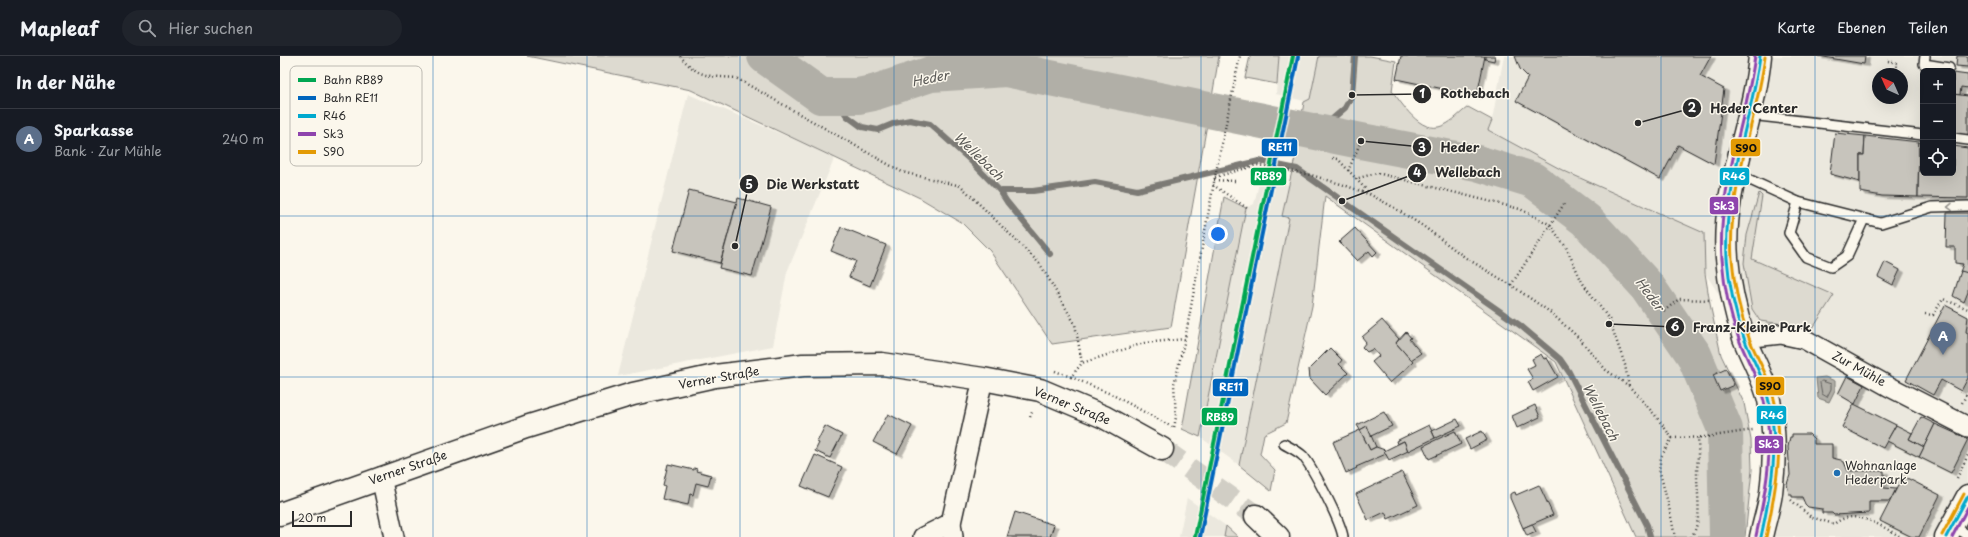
<!DOCTYPE html>
<html lang="de">
<head>
<meta charset="utf-8">
<style>
	:root { --surface:#171b24; --page:#20242c; --text:#f1f3f6; --muted:#9ea1a6; --line:#363941; --accent:#db2777 }
	body { margin:0; font-family:"Playpen Sans",sans-serif; background:var(--page); color:var(--text) }
	.controls { position:absolute; right:12px; top:12px; display:grid; overflow:hidden; border-radius:6px; box-shadow:0 4px 16px #0002 }
	.controls button { width:36px; height:36px; display:grid; place-items:center; padding:0; border:0; border-bottom:1px solid var(--line); background:var(--surface); color:var(--text); font:20px sans-serif }
	.compass { position:absolute; left:1592px; top:12px; width:36px; height:36px; border-radius:50%; background:var(--surface); box-shadow:0 4px 16px #0002; rotate:315deg }
	.scale { position:absolute; left:12px; bottom:10px; width:60px; box-sizing:border-box; padding-left:4px; border:2px solid #2b2b2b; border-top:0; font-size:11px; line-height:14px; white-space:nowrap; color:#2b2b2b; -webkit-text-stroke:3px #fbf7ec; paint-order:stroke }
	.you { position:absolute; left:938px; top:178px; width:14px; height:14px; margin:-10px; border:3px solid #fff; border-radius:50%; background:#1a73e8; box-shadow:0 0 0 6px #1a73e833 }
	.badge { display:grid; place-items:center; width:26px; height:26px; border-radius:50%; background:var(--accent); color:#fff; font-size:13px; font-weight:700 }
	.pin { position:absolute; translate:-50% -33px; filter:drop-shadow(0 1px 2px #0008) }
	.pin::after { content:''; position:absolute; top:21px; width:14px; height:12px; background:inherit; clip-path:polygon(0 0,100% 0,50% 100%) }
	.list { margin:0; padding:0; list-style:none }
	h2 { display:flex; justify-content:space-between; align-items:center; height:52px; margin:0; padding:0 16px; font-size:17px }
	h2 small { font-size:13px; font-weight:400; color:var(--muted) }
	.list li { display:grid; grid-template-columns:26px 1fr auto; gap:12px; align-items:center; box-sizing:border-box; height:60px; padding:0 16px; border-top:1px solid var(--line) }
	.list b { display:block; font-size:15px; white-space:nowrap }
	.list p { margin:0; font-size:13px; white-space:nowrap; color:var(--muted) }
	.list em { font-size:13px; font-style:normal; color:var(--muted) }
	.icon { flex:none; width:22px; height:22px; fill:none; stroke:currentColor; stroke-width:2; stroke-linecap:round; stroke-linejoin:round }
	.map { position:relative; flex:none; width:1688px; height:481px; overflow:hidden }
	header { display:flex; align-items:center; gap:24px; box-sizing:border-box; height:56px; padding:0 20px; background:var(--surface); border-bottom:1px solid var(--line) }
	header strong { font-size:19px }
	nav { display:flex; gap:22px; margin-inline-start:auto; font-size:14px }
	.search { width:280px; height:36px; background:var(--page); display:flex; align-items:center; gap:10px; box-sizing:border-box; padding:0 14px; border-radius:22px; color:var(--muted); font-size:15px }
	main { display:flex }
	aside { flex:1; background:var(--surface) }
	.map>svg:first-child { display:block }
</style>
</head>
<body>
<header>
<strong>Mapleaf</strong>
<div class="search"><svg class="icon" aria-label="search" viewBox="0 0 24 24"><circle cx="10" cy="10" r="6"/><path d="M15 15l6 6"/></svg>Hier suchen</div>
<nav><a>Karte</a><a>Ebenen</a><a>Teilen</a></nav>
</header>
<main>
<aside>
<h2>In der Nähe<small></small></h2>
<ul class="list">
<li><span class="badge" style="background:#5c6f8a">A</span><div><b>Sparkasse</b><p>Bank · Zur Mühle</p></div><em>240 m</em></li>
</ul>
</aside>
<div class="map">
<svg width="1688" height="481" viewBox="0 0 1688 481">
	<defs>
		<filter id="shadow"><feDropShadow dx="4.5" dy="2.5" stdDeviation="0" flood-color="#0004"/></filter>
	</defs>
	<rect width="100%" height="100%" fill="#fbf7ec"/>
	<filter id="ink" filterUnits="userSpaceOnUse"><feTurbulence type="fractalNoise" baseFrequency=".025" numOctaves="2"/><feDisplacementMap in="SourceGraphic" scale="8" xChannelSelector="R" yChannelSelector="G"/><feConvolveMatrix kernelMatrix="1 2 1 2 8 2 1 2 1" color-interpolation-filters="sRGB"/></filter>
	<g filter="url(#ink)">
		<g fill="#ebe8de" fill-rule="evenodd">
			<path d="M999,0H1039L1030,44L1024,45L996,38Z"/>
			<path d="M1224,0H1688V481H1490L1492,319L1425,217L1424,198L1282,114L1208,74L1212,64ZM1643,15H1673V117H1643ZM1598,18H1622V42H1598Z"/>
			<path d="M408,38L555,101L507,216L493,290L338,320Z"/>
			<path d="M980,123L1009,129L1002,159L1009,161L959,409L920,381L966,152L974,148Z"/>
			<path d="M907,442L946,470L944,481H899Z"/>
		</g>
		<g fill="#dddad0" stroke="#84827e">
			<path d="M247,0H466L538,49L598,44L648,27L703,21L739,22L929,57L891,271L772,288L710,195L682,167L640,142L411,34Z"/>
			<path d="M495,0H939L932,41L896,33L736,6H695L639,14L591,29L538,33Z"/>
			<path d="M970,0H999L997,28L965,22Z"/>
			<path d="M1039,0H1090L1116,5L1112,35C1125,51 1143,83 1168,67C1175,63 1181,56 1188,51L1212,64L1208,74L1282,114L1424,177L1425,217L1430,248L1441,299L1464,347L1471,384L1472,414L1465,481H1356L1276,306L1045,140L1032,250L1006,367L984,378L980,398L995,414L991,435L959,409L1009,162L1002,160L1016,97L1024,46L1030,43Z"/>
			<path d="M1479,137L1482,140L1472,203L1554,239L1533,272L1480,265L1472,253L1464,207L1467,179Z"/>
			<path d="M944,141L966,152L920,381L902,373Z"/>
			<path d="M946,470L958,481H944Z"/>
		</g>
		<path fill="#b1afa7" stroke="#7b7a75" d="M1545,321L1555,325V334L1549,346L1538,342L1536,322Z"/>
		<g fill="none" stroke-linecap="round" stroke-linejoin="round">
			<path stroke="#61605d" stroke-width="1" d="M1542,325L1551,328V333L1547,341L1542,338L1540,327Z"/>
			<g stroke="#7b7a75" stroke-width="6">
				<path d="M554,41L567,60L582,71L598,74L615,67L630,64L650,68L689,103L720,135H753L815,126L857,134L979,105L1017,113L1241,270L1280,303L1289,316L1367,469L1370,481"/>
				<path d="M1037,76L1065,52L1072,39L1075,0"/>
				<path d="M720,135L727,146L770,198"/>
			</g>
			<path stroke="#b1afa7" stroke-width="36" d="M485,0L541,40H578L593,37L651,18L726,13L1081,85L1197,107L1253,124L1306,164L1367,230L1414,299L1445,373L1447,481"/>
		</g>
		<g fill="#c7c4bc" stroke="#2b2b2b" filter="url(#shadow)">
			<path d="M1121,0H1205L1197,40L1116,23Z"/>
			<path d="M1205,0H1215L1214,5L1205,3Z"/>
			<path d="M1235,0H1431L1420,20L1444,33L1434,108L1398,89L1380,123L1236,45L1248,21L1240,13Z"/>
			<path d="M1538,0H1585L1584,8Z"/>
			<path d="M1677,0H1688V11L1676,10Z"/>
			<path d="M1673,17L1688,19V32L1681,31L1680,39L1673,38Z"/>
			<path d="M1673,38L1688,40V79L1673,78Z"/>
			<path d="M1555,77L1585,80L1584,99H1580V126L1550,118Z"/>
			<path d="M1585,80L1639,86L1638,141L1602,140L1580,136V99H1584Z"/>
			<path d="M1639,86L1643,87V117H1673V90L1688,92V142L1638,141Z"/>
			<path d="M409,134L457,146L440,207L393,195Z"/>
			<path d="M458,142L491,151L472,220L439,212Z"/>
			<path d="M1667,157H1688V217L1680,216L1683,208L1675,207V191H1666Z"/>
			<path d="M561,171L606,189L590,230L569,221L576,205L551,195Z"/>
			<path d="M1075,172L1097,196L1093,200L1089,195L1077,205L1059,186Z"/>
			<path d="M1605,206L1620,214L1613,229L1598,221Z"/>
			<path d="M1681,215L1688,217V236L1684,246L1673,240Z"/>
			<path d="M1665,249L1688,261L1686,276L1688,277V322L1681,335L1661,324L1653,339L1626,324Z"/>
			<path d="M1102,264L1119,283L1116,287L1133,306L1110,327L1092,306L1099,300L1093,293L1087,296L1082,291L1086,286L1082,281Z"/>
			<path d="M1126,276L1131,282L1129,283L1141,297L1131,304L1116,287Z"/>
			<path d="M1050,292L1062,304L1059,308L1068,317L1045,339L1030,323L1029,313Z"/>
			<path d="M1261,298L1264,303L1267,302L1278,321L1253,335L1248,326L1253,323L1247,313L1255,309L1252,303Z"/>
			<path d="M1446,313L1454,329L1440,335L1433,319Z"/>
			<path d="M1567,320L1584,329L1575,348L1558,338Z"/>
			<path d="M1574,348L1616,369L1603,392L1562,371Z"/>
			<path d="M1255,349L1260,361L1237,372L1232,360Z"/>
			<path d="M1104,356L1112,370L1091,380L1087,370L1080,374L1077,369Z"/>
			<path d="M608,358L632,370L617,398L593,386Z"/>
			<path d="M1641,361L1655,368L1644,391L1629,383Z"/>
			<path d="M1177,363L1181,370L1155,382L1152,375Z"/>
			<path d="M1655,368L1688,383L1671,417L1639,401Z"/>
			<path d="M1149,369L1155,382L1128,395L1124,385L1117,388L1116,385Z"/>
			<path d="M1616,369L1632,377L1629,383L1644,391L1639,401L1607,385Z"/>
			<path d="M545,370L562,379L550,402L535,395L539,387L537,386Z"/>
			<path d="M1087,370L1096,391L1090,394L1080,374Z"/>
			<path d="M1080,374L1090,394L1096,391L1105,394L1106,398L1076,411L1077,412L1066,417L1053,386Z"/>
			<path d="M1175,375L1181,388L1149,403L1143,390Z"/>
			<path d="M1202,375L1207,384L1190,393L1185,383Z"/>
			<path d="M1512,378H1529L1534,383V388H1552V402L1561,404L1564,406L1568,415H1604V432L1616,433L1610,445H1589V457L1554,459L1552,457H1542V453L1528,451L1525,448L1522,441H1512V438H1509L1507,428L1510,419L1508,391L1510,381H1512Z"/>
			<path d="M1124,385L1128,395L1109,404L1104,395Z"/>
			<path d="M535,399L562,411L548,441L521,430Z"/>
			<path d="M388,408L414,414V412L417,413L416,415L431,419L428,430L416,427L413,439L410,438L408,449L382,443L385,430L383,429Z"/>
			<path d="M1122,416L1138,449L1108,463L1105,456L1088,464L1076,438Z"/>
			<path d="M1623,420L1660,439L1639,481H1632L1600,465Z"/>
			<path d="M1259,429L1273,459L1243,472L1230,442V438L1235,436L1236,439Z"/>
			<path d="M735,456L774,469L770,481H727Z"/>
			<path d="M1252,468L1256,476L1247,480L1243,472Z"/>
		</g>
		<g fill="none" stroke-linecap="round" stroke-linejoin="round">
			<path stroke="#d1cec5" stroke-width="22" stroke-dasharray="22 11" stroke-linecap="butt" d="M882,393L976,460"/>
			<defs>
				<g id="lane">
					<path d="M1645,0L1644,8L1669,12"/>
					<path d="M1470,59L1643,79"/>
					<path d="M1673,82L1688,84"/>
					<path d="M1455,117L1518,146L1601,167L1652,151L1688,150"/>
					<path d="M1518,146L1509,177L1526,201L1551,211L1567,200L1584,163"/>
					<path d="M1004,388C1009,391 1018,395 1023,400C1033,412 1061,466 1063,481"/>
					<path d="M1672,470L1688,479"/>
				</g>
				<g id="street">
					<path d="M1464,282L1501,278L1524,283L1608,330L1688,371"/>
					<path d="M101,421L114,481"/>
					<path d="M643,481L671,467"/>
					<path d="M673,481L671,467L703,323"/>
				</g>
				<g id="secondary">
					<path d="M0,458L246,371L353,338L435,320L523,309L602,308L703,323L760,334L824,361L882,393"/>
					<path d="M976,460L998,481"/>
				</g>
				<g id="primary">
					<path d="M1480,0C1474,67 1441,134 1447,202C1449,228 1456,258 1464,282C1472,303 1484,322 1489,344C1495,374 1495,406 1491,437C1489,452 1484,466 1481,481"/>
					<path d="M1666,481L1688,440"/>
				</g>
			</defs>
			<use href="#lane" stroke="#2b2b2b" stroke-width="12"/>
			<use href="#street" stroke="#2b2b2b" stroke-width="22"/>
			<use href="#secondary" stroke="#2b2b2b" stroke-width="25"/>
			<use href="#primary" stroke="#2b2b2b" stroke-width="25"/>
			<g stroke="#2b2b2b" stroke-width="2.5" stroke-dasharray="1 3" stroke-linecap="butt">
				<path d="M400,0C419,22 428,20 456,22L622,116L681,130L760,208L795,268L802,307"/>
				<path d="M1608,5L1617,7L1614,18"/>
				<path d="M1053,102L1058,103L1090,138"/>
				<path d="M1068,115L1081,85"/>
				<path d="M935,121L977,109L1031,119L1064,129L1091,139L1113,151L1143,170L1186,202L1231,229L1270,256L1299,282L1326,314L1349,330L1375,359L1392,382L1381,401L1379,413L1389,451L1395,481"/>
				<path d="M1075,123L1097,117L1240,153L1269,168L1286,191L1302,226L1329,263L1345,309L1349,330"/>
				<path d="M934,124L955,125"/>
				<path d="M933,129L967,152"/>
				<path d="M1231,229L1284,148"/>
				<path d="M1384,255L1399,243L1432,244"/>
				<path d="M1645,258L1653,259L1663,243L1688,253"/>
				<path d="M775,315L791,321L802,307L864,287L905,283L935,121L960,0"/>
				<path d="M791,321L833,339L894,372L896,361L894,328L905,283"/>
				<path d="M1682,347L1688,336"/>
				<path d="M750,361L753,354"/>
				<path d="M1392,382L1426,381L1473,374"/>
				<path d="M1677,422L1688,399"/>
				<path d="M1511,444L1531,461L1554,468C1575,451 1601,470 1621,481"/>
				<path d="M1411,481C1423,465 1417,439 1417,419C1417,407 1419,394 1418,382"/>
			</g>
			<use href="#lane" stroke="#fbf7ec" stroke-width="9"/>
			<use href="#street" stroke="#fbf7ec" stroke-width="19"/>
			<use href="#secondary" stroke="#fbf7ec" stroke-width="22"/>
			<use href="#primary" stroke="#fbf7ec" stroke-width="22"/>
			<defs>
				<g id="bus-1">
					<path d="M1480,0C1471,67 1443,133 1447,202C1449,229 1455,257 1464,282C1471,301 1482,318 1487,338C1501,386 1491,434 1481,481"/>
					<path d="M1666,481L1688,440"/>
				</g>
				<g id="bus-2">
					<path d="M1475,0C1466,68 1437,134 1442,203C1444,231 1450,260 1460,286C1468,306 1479,324 1484,345C1495,392 1486,434 1476,480"/>
					<path d="M1672,481L1688,451"/>
				</g>
				<g id="bus-3">
					<path d="M1485,1C1476,68 1447,134 1452,203C1454,229 1460,257 1469,282C1476,300 1486,316 1492,335C1506,383 1496,433 1486,481"/>
					<path d="M1662,479L1684,438"/>
				</g>
			</defs>
			<use href="#bus-1" stroke="#fbf7ec" stroke-width="6"/>
			<use href="#bus-2" stroke="#fbf7ec" stroke-width="6"/>
			<use href="#bus-3" stroke="#fbf7ec" stroke-width="6"/>
			<use href="#bus-1" stroke="#00a9ce" stroke-width="3"/>
			<use href="#bus-2" stroke="#8e44ad" stroke-width="3"/>
			<use href="#bus-3" stroke="#e39a04" stroke-width="3"/>
			<defs>
				<path id="rail-1" d="M915,481L1013,0"/>
				<path id="rail-2" d="M920,481L1018,1"/>
			</defs>
			<use href="#rail-1" stroke="#fbf7ec" stroke-width="7"/>
			<use href="#rail-2" stroke="#fbf7ec" stroke-width="7"/>
			<use href="#rail-1" stroke="#00a651" stroke-width="4"/>
			<use href="#rail-2" stroke="#0065bd" stroke-width="4"/>
		</g>
		<defs><path id="oneway-chevron" d="M-2-3.5L2.5 0L-2 3.5" fill="none" stroke-width="1.6" stroke-linecap="round" stroke-linejoin="round"/></defs>
		<use stroke="#93918c" href="#oneway-chevron" transform="translate(1670 151) rotate(179)"/>
	</g>
	<path fill="none" stroke="#1f6fb2" stroke-width="1" stroke-opacity="0.55" d="M153,0V481M307,0V481M460,0V481M614,0V481M767,0V481M921,0V481M1074,0V481M1228,0V481M1381,0V481M1535,0V481M0,160H1688M0,321H1688"/>
	<circle fill="#1f6fb2" stroke="#fbf7ec" stroke-width="1.5" cx="1557" cy="417" r="4"/>
	<g text-anchor="middle" stroke-width="3" stroke-linejoin="round" paint-order="stroke">
		<g font-size="12" fill="#2b2b2b" stroke="#fbf7ec">
			<text transform="translate(1579 313) rotate(29)" y="4">Zur Mühle</text>
			<text transform="translate(439 322) rotate(-10)" y="4">Verner Straße</text>
			<text transform="translate(792 350) rotate(22)" y="4">Verner Straße</text>
			<text transform="translate(128 412) rotate(-19)" y="4">Verner Straße</text>
		</g>
		<g font-size="12" fill="#2b2b2b" stroke="#fbf7ec" text-anchor="start">
			<text x="1565" y="414">Wohnanlage<tspan x="1565" dy="14">Hederpark</tspan></text>
		</g>
		<g font-size="13" font-style="italic" fill="#5a5956" stroke="#fbf7ec">
			<text transform="translate(650 22) rotate(-11)" y="5">Heder</text>
			<text transform="translate(699 100) rotate(44)" y="5">Wellebach</text>
			<text transform="translate(1370 238) rotate(53)" y="5">Heder</text>
			<text transform="translate(1321 356) rotate(63)" y="5">Wellebach</text>
		</g>
	</g>
	<rect x="10" y="10" width="132" height="100" rx="6" fill="#fbf7ec" stroke="#bdbab2" stroke-width="1"/>
	<rect x="18" y="22" width="18" height="4" fill="#00a651"/>
	<rect x="18" y="40" width="18" height="4" fill="#0065bd"/>
	<rect x="18" y="58" width="18" height="4" fill="#00a9ce"/>
	<rect x="18" y="76" width="18" height="4" fill="#8e44ad"/>
	<rect x="18" y="94" width="18" height="4" fill="#e39a04"/>
	<g font-size="11" fill="#2b2b2b">
		<text x="43" y="28">Bahn RB89</text>
		<text x="43" y="46">Bahn RE11</text>
		<text x="43" y="64">R46</text>
		<text x="43" y="82">Sk3</text>
		<text x="43" y="100">S90</text>
	</g>
	<path fill="none" stroke="#2b2b2b" stroke-width="1.5" d="M1072 39L1142 38M1358 67L1412 52M1081 85L1142 91M1062 145L1137 117M455 190L469 128M1329 268L1395 271"/>
	<g fill="#2b2b2b" stroke="#fbf7ec" stroke-width="1.5">
		<circle cx="1072" cy="39" r="4"/>
		<circle cx="1358" cy="67" r="4"/>
		<circle cx="1081" cy="85" r="4"/>
		<circle cx="1062" cy="145" r="4"/>
		<circle cx="455" cy="190" r="4"/>
		<circle cx="1329" cy="268" r="4"/>
		<circle cx="1142" cy="38" r="10"/>
		<circle cx="1412" cy="52" r="10"/>
		<circle cx="1142" cy="91" r="10"/>
		<circle cx="1137" cy="117" r="10"/>
		<circle cx="469" cy="128" r="10"/>
		<circle cx="1395" cy="271" r="10"/>
	</g>
	<g font-size="12" text-anchor="middle" font-weight="bold" fill="#fff">
		<text x="1142" y="42">1</text>
		<text x="1412" y="56">2</text>
		<text x="1142" y="96">3</text>
		<text x="1137" y="121">4</text>
		<text x="469" y="133">5</text>
		<text x="1395" y="275">6</text>
	</g>
	<g font-size="13" text-anchor="middle" font-weight="bold" fill="#2b2b2b" stroke="#fbf7ec" stroke-width="3" stroke-linejoin="round" paint-order="stroke">
		<text x="1195" y="42">Rothebach</text>
		<text x="1474" y="57">Heder Center</text>
		<text x="1180" y="96">Heder</text>
		<text x="1188" y="121">Wellebach</text>
		<text x="533" y="133">Die Werkstatt</text>
		<text x="1472" y="276">Franz-Kleine Park</text>
	</g>
	<g stroke="#fbf7ec" stroke-width="1.5">
		<rect x="981" y="82" width="37" height="19" rx="4" fill="#0065bd"/>
		<rect x="1450" y="82" width="31" height="19" rx="4" fill="#e39a04"/>
		<rect x="970" y="111" width="37" height="19" rx="4" fill="#00a651"/>
		<rect x="1439" y="111" width="31" height="19" rx="4" fill="#00a9ce"/>
		<rect x="1429" y="140" width="30" height="19" rx="4" fill="#8e44ad"/>
		<rect x="1475" y="320" width="30" height="20" rx="4" fill="#e39a04"/>
		<rect x="932" y="322" width="37" height="19" rx="4" fill="#0065bd"/>
		<rect x="1476" y="349" width="31" height="20" rx="4" fill="#00a9ce"/>
		<rect x="921" y="351" width="37" height="19" rx="4" fill="#00a651"/>
		<rect x="1474" y="379" width="30" height="19" rx="4" fill="#8e44ad"/>
	</g>
	<g font-size="11" text-anchor="middle" font-weight="bold" fill="#fff">
		<text x="1000" y="95">RE11</text>
		<text x="988" y="124">RB89</text>
		<text x="1454" y="124">R46</text>
		<text x="1444" y="154">Sk3</text>
		<text x="951" y="335">RE11</text>
		<text x="1492" y="363">R46</text>
		<text x="940" y="365">RB89</text>
		<text x="1489" y="392">Sk3</text>
	</g>
	<g font-size="11" text-anchor="middle" font-weight="bold" fill="#111">
		<text x="1466" y="96">S90</text>
		<text x="1490" y="334">S90</text>
	</g>
</svg>
<div class="controls">
<button>+</button>
<button>−</button>
<button><svg class="icon" aria-label="locate" viewBox="0 0 24 24"><circle cx="12" cy="12" r="6"/><path d="M12 2v4M12 18v4M2 12h4M18 12h4"/></svg></button>
</div>
<svg class="compass" viewBox="-18 -18 36 36"><path d="M0-13l5 13h-10z" fill="#e53935"/><path d="M0 13l5-13h-10z" fill="#9ea1a6"/></svg>
<div class="scale">20 m</div>
<div class="you"></div>
<div class="pin badge" style="left:1663px;top:299px;background:#5c6f8a">A</div>
</div>
</main>
</body>
</html>
